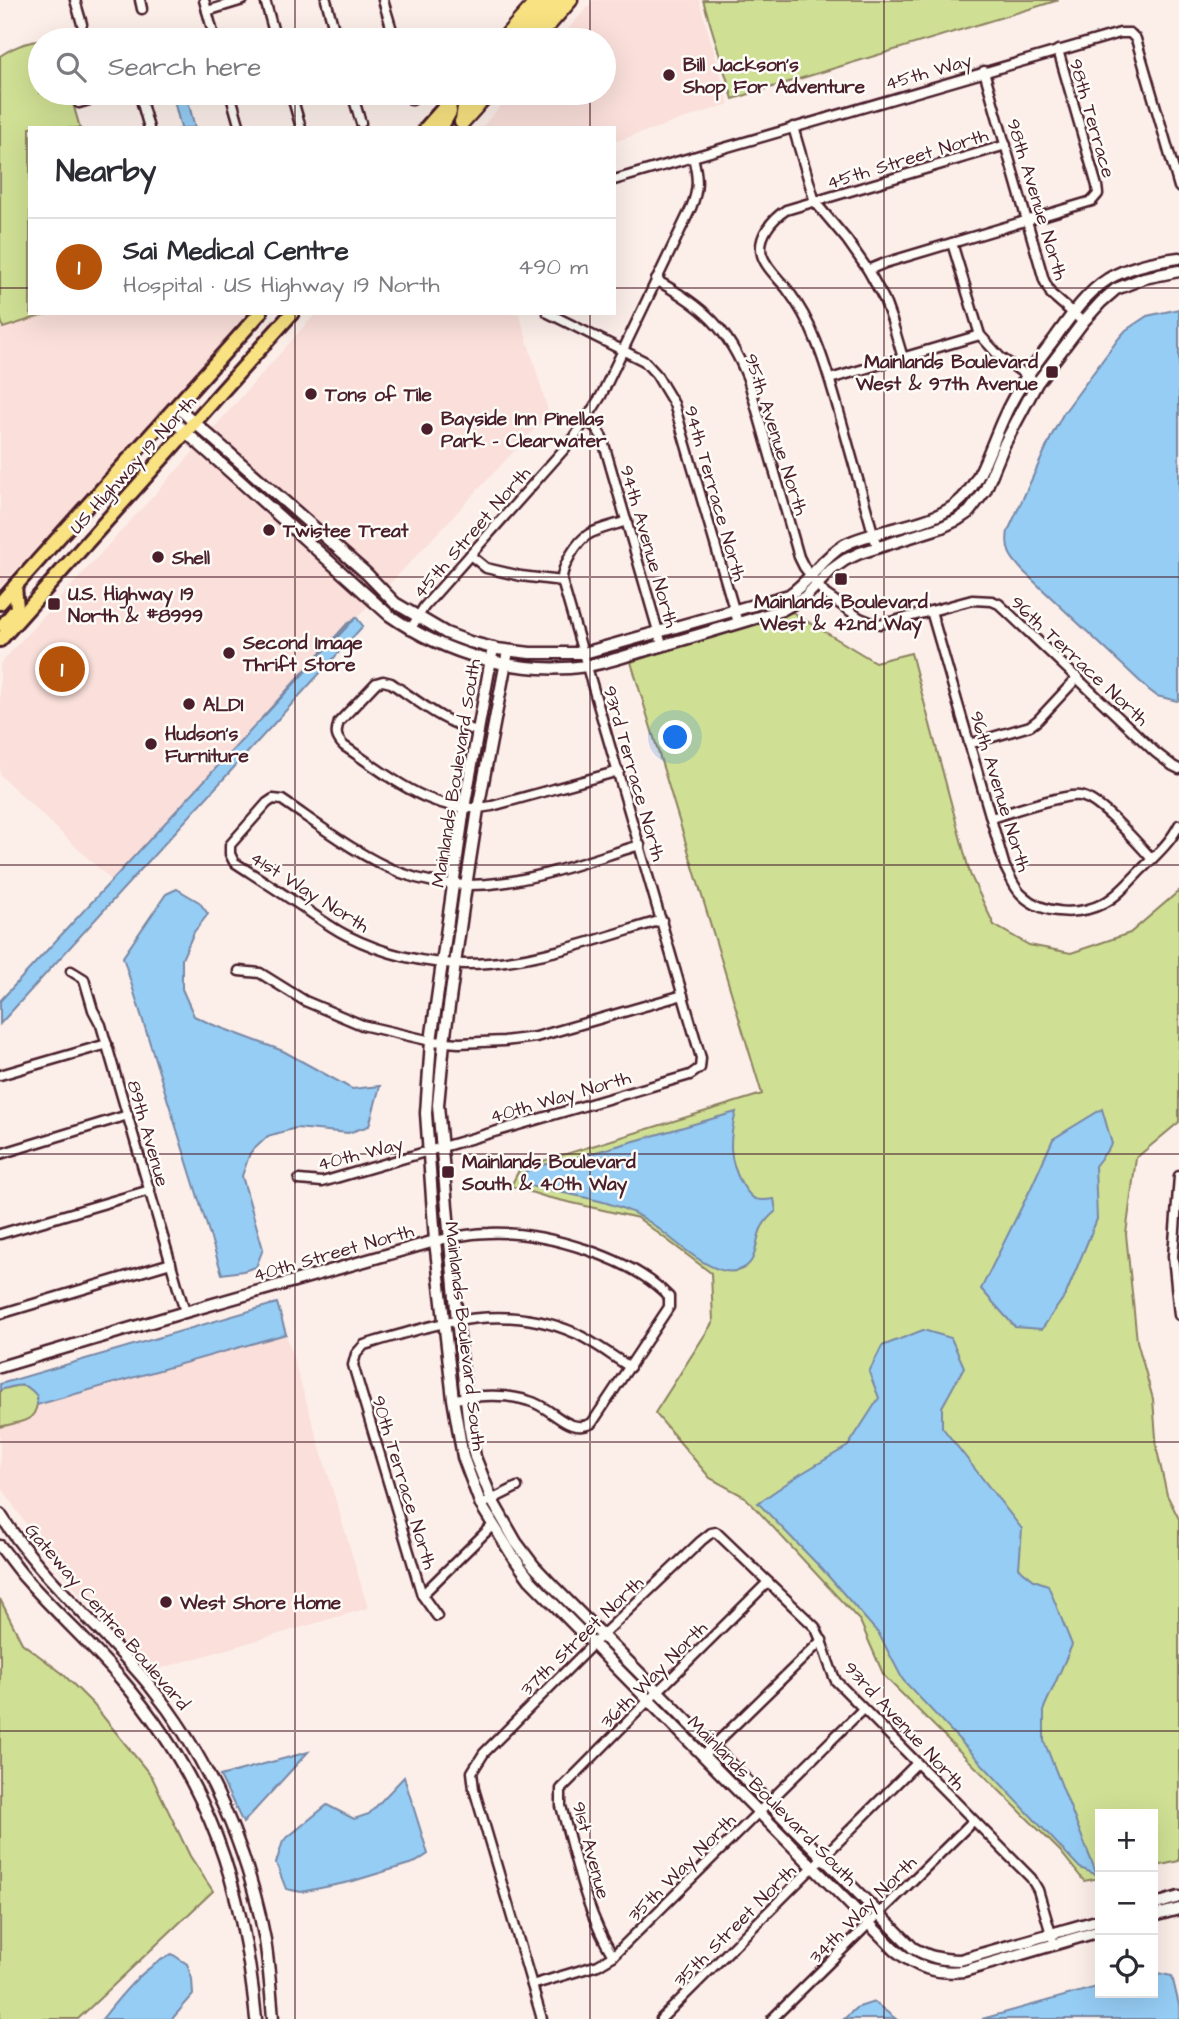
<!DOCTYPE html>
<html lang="en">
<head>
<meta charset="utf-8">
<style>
	:root { --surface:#fff; --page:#f7f7f7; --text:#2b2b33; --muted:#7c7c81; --line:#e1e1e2; --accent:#b45309 }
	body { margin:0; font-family:"Architects Daughter",sans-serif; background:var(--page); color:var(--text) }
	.controls { position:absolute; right:21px; bottom:21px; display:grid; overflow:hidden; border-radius:0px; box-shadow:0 7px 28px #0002 }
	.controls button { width:63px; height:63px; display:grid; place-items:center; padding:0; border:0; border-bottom:2px solid var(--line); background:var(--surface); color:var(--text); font:35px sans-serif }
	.you { position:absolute; left:676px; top:738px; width:24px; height:24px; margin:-18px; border:5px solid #fff; border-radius:50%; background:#1a73e8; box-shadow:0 0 0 10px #1a73e833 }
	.badge { display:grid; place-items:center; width:46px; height:46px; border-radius:50%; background:var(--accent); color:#fff; font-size:23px; font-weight:700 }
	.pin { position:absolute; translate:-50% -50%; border:4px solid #fff; box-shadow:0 2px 7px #0006 }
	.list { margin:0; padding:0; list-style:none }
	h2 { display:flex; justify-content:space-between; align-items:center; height:91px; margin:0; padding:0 28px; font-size:30px }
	h2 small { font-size:23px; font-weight:400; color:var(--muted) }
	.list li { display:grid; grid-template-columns:46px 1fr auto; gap:21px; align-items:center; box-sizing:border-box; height:98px; padding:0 28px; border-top:2px solid var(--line) }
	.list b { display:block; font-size:26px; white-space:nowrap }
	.list p { margin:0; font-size:23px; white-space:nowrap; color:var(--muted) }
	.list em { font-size:23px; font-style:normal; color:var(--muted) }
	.icon { flex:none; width:38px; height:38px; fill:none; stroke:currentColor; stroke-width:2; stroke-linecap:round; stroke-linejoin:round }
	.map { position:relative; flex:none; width:1179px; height:2019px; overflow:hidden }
	.search { position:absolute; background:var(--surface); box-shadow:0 7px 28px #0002; left:28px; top:28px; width:588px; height:77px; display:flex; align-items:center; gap:18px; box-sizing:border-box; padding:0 24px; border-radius:38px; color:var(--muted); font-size:26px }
	.panel { position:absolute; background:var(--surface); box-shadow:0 7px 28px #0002; left:28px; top:126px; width:588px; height:189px; border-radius:0px }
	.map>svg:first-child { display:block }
</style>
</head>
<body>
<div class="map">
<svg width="1179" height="2019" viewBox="0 0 1179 2019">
	<rect width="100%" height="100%" fill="#fcefea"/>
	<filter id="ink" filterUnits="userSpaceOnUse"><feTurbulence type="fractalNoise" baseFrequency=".0143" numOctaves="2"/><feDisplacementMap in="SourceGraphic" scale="14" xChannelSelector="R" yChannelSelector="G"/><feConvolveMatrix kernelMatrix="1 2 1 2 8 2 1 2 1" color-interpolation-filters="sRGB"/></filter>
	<g filter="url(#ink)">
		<g fill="#fadfda">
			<path d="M594,0H699L729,104L614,142V128H481L512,93H604V40H558Z"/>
			<path d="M50,313H247L123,456L0,587V329Z"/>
			<path d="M316,313H519L549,414L386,588L370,570L212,430Z"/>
			<path d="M206,437L363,576L379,594L376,598L202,442Z"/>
			<path d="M196,449L370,604L111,880L0,775V664Z"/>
			<path d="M286,1334L368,1608L152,1671L107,1626L45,1553L0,1485V1427L31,1418L37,1409V1405Z"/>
		</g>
		<g fill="#cfe094" stroke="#8c8060" stroke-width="2">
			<path d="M703,0H1059L733,99Z"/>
			<path d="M40,40V93H70L80,128H30V313H50L3,328L0,316V56C17,44 35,39 55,40Z"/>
			<path d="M792,612L875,662L911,653L970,874L994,925L1029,945L1071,953L1130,933L1179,891V1122L1136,1158L1126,1234L1137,1341L1153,1399L1157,1450L1167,1495L1179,1519V1861L1153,1867V1814H1100V1878L1084,1881L1060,1851L884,1676L860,1621L745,1497L710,1478L655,1413L713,1322L711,1273L638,1218L546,1197L511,1186L520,1168L762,1094L631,662Z"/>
			<path d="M19,1385L30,1388L38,1396C37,1424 23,1420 0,1427V1390Z"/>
			<path d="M0,1599L22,1643L62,1673L93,1704L152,1777L190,1856L213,1891L78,2019H0Z"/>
		</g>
		<g fill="#96cdf5" stroke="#7887a4" stroke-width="2">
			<path d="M172,93H186L195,128H181Z"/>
			<path d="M1179,309V700L1177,701L1157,696L1149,690L1023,571C1010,557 1005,550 1008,531L1052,435L1063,414L1119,338L1126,330L1147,316Z"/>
			<path d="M356,617L363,626L0,1024V1001Z"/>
			<path d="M177,889L199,902L208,914L194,932L182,959V989L194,1016L211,1024L283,1051L352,1089L380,1086L369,1126L348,1133L296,1128L268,1136L250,1153L242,1176L263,1249L256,1267L243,1271L222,1274L123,957L166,894Z"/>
			<path d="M1102,1109L1112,1144L1095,1166L1097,1219L1066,1294L1042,1329L1015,1327L981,1289L1031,1188L1053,1139Z"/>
			<path d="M736,1112C729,1139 728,1160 742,1184C752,1200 755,1202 774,1199L776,1211C770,1216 765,1221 762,1227C754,1241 759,1261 742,1269C715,1283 672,1237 651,1223C620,1201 571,1195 534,1187C526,1184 522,1183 520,1174L538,1166L582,1156Z"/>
			<path d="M277,1303L286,1334L37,1405V1396C25,1381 17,1385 0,1390V1384Z"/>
			<path d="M923,1330L951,1338L964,1367L942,1407V1427L1022,1529L1019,1568L1034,1580L1048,1585L1072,1645L1044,1708V1741L1097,1875L1080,1868L903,1680L879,1634L822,1569L758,1503L799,1475L848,1446L879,1398L869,1372L882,1346Z"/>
			<path d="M308,1752L243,1823L220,1776Z"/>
			<path d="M404,1777L428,1854L416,1862L350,1882L301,1892L286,1889L276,1863L283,1841L327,1805L354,1819L369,1814Z"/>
			<path d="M172,1954L187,1964L192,1979L193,1995L172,2019H102C123,1993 141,1969 172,1954Z"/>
			<path d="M1153,1972L1172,1976L1179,2005V2019H982L1100,1986V1993H1153Z"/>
			<path d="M874,2002L896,2019H844L856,2008Z"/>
		</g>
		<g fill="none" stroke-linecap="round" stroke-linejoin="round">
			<path stroke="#7887a4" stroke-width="2.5" d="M262,718L347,624L353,621"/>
			<defs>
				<g id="minor">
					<path d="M75,0L82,24"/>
					<path d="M140,0L142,9"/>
					<path d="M204,0L215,40"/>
					<path d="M265,0L276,40"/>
					<path d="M326,0L337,40"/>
					<path d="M383,0L395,40"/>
					<path d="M207,11L243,0"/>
					<path d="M117,40L122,39V40"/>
					<path d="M984,71L1044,280L1051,294L1083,322"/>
					<path d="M139,93L149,128"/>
					<path d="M230,93L240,128"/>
					<path d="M291,93L301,128"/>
					<path d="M352,93L361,123"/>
					<path d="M410,93L412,100"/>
					<path d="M79,103L113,93"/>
					<path d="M793,127L815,202L847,240L868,270L884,299L892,321L903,358"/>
					<path d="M614,180L1120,33H1130L1136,39L1179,187"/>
					<path d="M952,243L980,335L1000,357L1032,379"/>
					<path d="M868,270L885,263L1092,201L1098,194L1097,186L1058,50"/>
					<path d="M656,280C703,306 728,328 748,379L799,557L804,567L825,594L860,618L870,622L880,624L894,621L972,600L992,601L999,604L1155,752L1173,766L1179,769"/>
					<path d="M548,313L644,361L656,374L674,404L738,623"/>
					<path d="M830,379L980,335"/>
					<path d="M586,421L596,428L602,437L662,645"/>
					<path d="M877,547C866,509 856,471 845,433C836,402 828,370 816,341C809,323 799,305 787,289C779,279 766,268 762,255C757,237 772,219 786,210L1006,145"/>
					<path d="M470,555L486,568L521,576L562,581"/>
					<path d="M931,611L1005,867C1010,876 1014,888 1022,895C1043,915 1079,916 1104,903C1118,896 1129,882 1141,870C1155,856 1170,843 1179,825"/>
					<path d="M410,630L424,607L574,438L601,396L691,208C699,189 698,177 693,157"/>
					<path d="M479,731C446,725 418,701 391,683L383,681L376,683L339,722C335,733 336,738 344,746C388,775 436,818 492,806L619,771"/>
					<path d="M969,744L1030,726L1038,720L1078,677"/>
					<path d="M991,818C1011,812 1062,794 1080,796C1099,798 1138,844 1152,859"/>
					<path d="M640,845C562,868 482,904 401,873C358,856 319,825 282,800L273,799L267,803L230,845V854L234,862C257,877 279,891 301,906C316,916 330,927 346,935C459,992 551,953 662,920"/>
					<path d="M71,971L84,979L93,1010L101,1025L185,1312"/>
					<path d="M239,971L260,973L305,1001L362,1025L431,1041L459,1043L504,1041L536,1037L683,995"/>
					<path d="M0,1075L107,1044"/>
					<path d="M0,1154L128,1115"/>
					<path d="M1179,1176L1173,1256L1179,1315"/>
					<path d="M299,1180L322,1182L690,1075L700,1068L701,1058L562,581C561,567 577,541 589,534C600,528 615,525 627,521"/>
					<path d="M0,1234L150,1190"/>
					<path d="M435,1241C453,1237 471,1233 489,1233C543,1231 632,1257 669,1297V1307L592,1423C568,1436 553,1407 529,1401C504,1393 479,1396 453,1399"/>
					<path d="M0,1314L171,1263"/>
					<path d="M481,1505L517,1487"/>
					<path d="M422,1595L493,1525"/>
					<path d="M437,1616L422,1595L353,1365L356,1354L364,1345C435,1324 503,1301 575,1333C594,1342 612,1356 630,1367"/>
					<path d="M704,1755L822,1640"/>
					<path d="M613,1956C585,1911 575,1856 561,1806V1789L650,1699L768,1582"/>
					<path d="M532,1985L598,1965L613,1956L863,1709"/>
					<path d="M542,2019L474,1789L472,1772L484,1753L594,1643L701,1541L711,1533L716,1532L815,1627C824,1644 827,1663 836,1681L1031,1878L1038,1890L1052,1937"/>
					<path d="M661,2019L917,1763"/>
					<path d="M772,2019L973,1821"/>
				</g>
				<g id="tertiary">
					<path d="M177,407L366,573L395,603L446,633L470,642L497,649L530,653H584L789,595C810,581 822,558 844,545C879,527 935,527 962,499C981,480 992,443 1003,419C1016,389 1035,364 1055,338C1070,317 1086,293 1108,279C1130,266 1154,261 1179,258"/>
					<path d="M169,417L389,615C445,654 518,676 587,666C606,663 625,656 643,651C690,638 736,624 782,610L805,597L831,570L845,560L860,553L942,527L957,520L969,512L985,491L1004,445L1037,383L1083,322L1101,302L1116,289L1144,278L1179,271"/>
					<path d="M493,648L464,808L442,963L431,1041L426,1113L435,1241L453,1399L463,1457L481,1505L512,1555L530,1580L895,1950C918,1968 935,1974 964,1971L1100,1931"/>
					<path d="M508,651L478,809L466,886L444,1042L438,1105L457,1320L469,1425L475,1457L492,1500L516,1542L534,1566L553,1586L913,1948C929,1957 941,1960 960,1960L1100,1920"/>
					<path d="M0,1367L185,1312L435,1241"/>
					<path d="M0,1514C41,1579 102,1627 150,1686C209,1758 248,1849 265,1940C269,1966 271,1992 273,2019"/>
					<path d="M0,1546C9,1557 17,1569 26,1579C57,1614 91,1644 121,1679C210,1783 243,1885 256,2019"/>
					<path d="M1153,1905L1179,1897"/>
					<path d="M1153,1916L1179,1909"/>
				</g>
				<g id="trunk">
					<path d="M426,128L457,93"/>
					<path d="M441,128L450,112L449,102"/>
					<path d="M0,603L260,313"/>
					<path d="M3,625L17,608L15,586"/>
					<path d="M0,640L292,313"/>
				</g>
				<g id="motorway">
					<path d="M503,40L539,0"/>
					<path d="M520,40L555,0"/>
					<path d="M535,40L570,0"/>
					<path d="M463,120L465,107L474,93"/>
					<path d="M462,122L488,93"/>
				</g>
			</defs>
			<use href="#minor" stroke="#4a1f2b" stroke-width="13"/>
			<use href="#tertiary" stroke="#4a1f2b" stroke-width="15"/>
			<use href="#trunk" stroke="#4a1f2b" stroke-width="18"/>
			<use href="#motorway" stroke="#4a1f2b" stroke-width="19"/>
			<use href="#minor" stroke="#fdfcf7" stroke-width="8"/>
			<use href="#tertiary" stroke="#fdfcf7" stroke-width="10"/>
			<use href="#trunk" stroke="#f8e281" stroke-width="12"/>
			<use href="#motorway" stroke="#f8e281" stroke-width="14"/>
		</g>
	</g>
	<path fill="none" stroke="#4a1f2b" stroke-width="2" stroke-opacity="0.55" d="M295,0V40M590,0V40M884,0V2019M295,93V128M590,93V128M0,288H30M614,288H1179M295,313V2019M590,313V2019M0,577H1179M0,865H1179M0,1154H1179M0,1442H1179M0,1731H1179"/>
	<g fill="#4a1f2b" stroke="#fdfcf7" stroke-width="2.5">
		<circle cx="669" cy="75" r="7"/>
		<rect x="1045" y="365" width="14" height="14" rx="3.5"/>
		<circle cx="311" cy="394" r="7"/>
		<circle cx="427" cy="429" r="7"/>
		<circle cx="269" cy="530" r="7"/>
		<circle cx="158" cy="557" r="7"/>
		<rect x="834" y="572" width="14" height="14" rx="3.5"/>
		<rect x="47" y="597" width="14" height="14" rx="3.5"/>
		<circle cx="229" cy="653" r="7"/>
		<circle cx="189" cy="704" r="7"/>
		<circle cx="151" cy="744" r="7"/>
		<rect x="441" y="1165" width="14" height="14" rx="3.5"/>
		<circle cx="166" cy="1602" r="7"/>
	</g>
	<g text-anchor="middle" stroke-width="5" stroke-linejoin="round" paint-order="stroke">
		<g font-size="19" font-weight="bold" fill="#4a1f2b" stroke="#fdfcf7" text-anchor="start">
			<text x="683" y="71">Bill Jackson's<tspan x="683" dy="22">Shop For Adventure</tspan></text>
			<text x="1038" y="368" text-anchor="end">Mainlands Boulevard<tspan x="1038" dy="22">West &amp; 97th Avenue</tspan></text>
			<text x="325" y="401">Tons of Tile</text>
			<text x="441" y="425">Bayside Inn Pinellas<tspan x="441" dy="22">Park - Clearwater</tspan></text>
			<text x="283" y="537">Twistee Treat</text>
			<text x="172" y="564">Shell</text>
			<text x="68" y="600">U.S. Highway 19<tspan x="68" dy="22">North &amp; #8999</tspan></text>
			<text x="841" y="608" text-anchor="middle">Mainlands Boulevard<tspan x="841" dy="22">West &amp; 42nd Way</tspan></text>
			<text x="243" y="649">Second Image<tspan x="243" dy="22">Thrift Store</tspan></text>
			<text x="203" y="711">ALDI</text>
			<text x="165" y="740">Hudson's<tspan x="165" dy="22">Furniture</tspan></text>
			<text x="462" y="1168">Mainlands Boulevard<tspan x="462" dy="22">South &amp; 40th Way</tspan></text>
			<text x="180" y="1609">West Shore Home</text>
		</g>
		<g font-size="19" fill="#4a1f2b" stroke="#fdfcf7">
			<text transform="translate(928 71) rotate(-16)" y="7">45th Way</text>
			<text transform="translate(1093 118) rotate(74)" y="7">98th Terrace</text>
			<text transform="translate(907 158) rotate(-17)" y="7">45th Street North</text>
			<text transform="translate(1038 199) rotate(73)" y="7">98th Avenue North</text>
			<text transform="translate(777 434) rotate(72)" y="7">95th Avenue North</text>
			<text transform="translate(132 464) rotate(-48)" y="7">US Highway 19 North</text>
			<text transform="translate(716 493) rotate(74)" y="7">94th Terrace North</text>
			<text transform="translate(471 532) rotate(-49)" y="7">45th Street North</text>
			<text transform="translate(650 546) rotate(74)" y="7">94th Avenue North</text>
			<text transform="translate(1080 660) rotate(43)" y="7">96th Terrace North</text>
			<text transform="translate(455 773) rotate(-81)" y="7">Mainlands Boulevard South</text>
			<text transform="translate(635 773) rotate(74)" y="7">93rd Terrace North</text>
			<text transform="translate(1001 791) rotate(73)" y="7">96th Avenue North</text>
			<text transform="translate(310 891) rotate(32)" y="7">41st Way North</text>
			<text transform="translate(560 1096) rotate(-16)" y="7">40th Way North</text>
			<text transform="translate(149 1133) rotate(74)" y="7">89th Avenue</text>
			<text transform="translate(360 1153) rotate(-14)" y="7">40th Way</text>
			<text transform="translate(333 1252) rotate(-16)" y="7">40th Street North</text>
			<text transform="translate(466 1336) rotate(83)" y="7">Mainlands Boulevard South</text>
			<text transform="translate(405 1482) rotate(73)" y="7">90th Terrace North</text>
			<text transform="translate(108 1616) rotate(49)" y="7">Gateway Centre Boulevard</text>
			<text transform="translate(581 1635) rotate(-44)" y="7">37th Street North</text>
			<text transform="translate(653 1674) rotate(-45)" y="7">36th Way North</text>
			<text transform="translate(905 1725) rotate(47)" y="7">93rd Avenue North</text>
			<text transform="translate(773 1800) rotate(45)" y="7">Mainlands Boulevard South</text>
			<text transform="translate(592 1850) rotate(75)" y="7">91st Avenue</text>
			<text transform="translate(681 1867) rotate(-45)" y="7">35th Way North</text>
			<text transform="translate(862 1909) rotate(-45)" y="7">34th Way North</text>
			<text transform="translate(734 1925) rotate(-45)" y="7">35th Street North</text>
		</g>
	</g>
</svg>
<div class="controls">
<button>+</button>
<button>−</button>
<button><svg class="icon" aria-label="locate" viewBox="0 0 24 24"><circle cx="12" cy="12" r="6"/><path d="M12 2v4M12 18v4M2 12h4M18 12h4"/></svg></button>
</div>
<div class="you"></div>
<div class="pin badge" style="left:62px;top:669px">1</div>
<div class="search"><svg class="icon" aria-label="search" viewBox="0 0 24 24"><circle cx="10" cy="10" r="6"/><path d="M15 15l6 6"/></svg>Search here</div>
<section class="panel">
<h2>Nearby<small></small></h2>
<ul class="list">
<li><span class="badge">1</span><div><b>Sai Medical Centre</b><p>Hospital · US Highway 19 North</p></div><em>490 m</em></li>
</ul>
</section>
</div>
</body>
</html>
